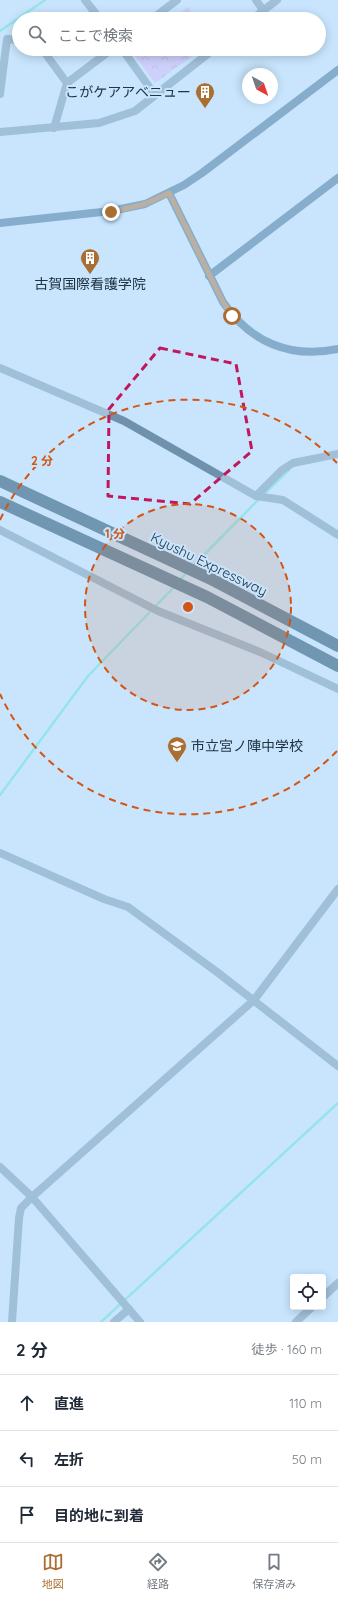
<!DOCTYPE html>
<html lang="ja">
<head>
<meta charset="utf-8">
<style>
	:root { --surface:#fff; --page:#f2f2f3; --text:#1f2937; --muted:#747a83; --line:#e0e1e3; --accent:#aa6e31 }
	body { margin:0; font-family:Quicksand,"Noto Sans JP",sans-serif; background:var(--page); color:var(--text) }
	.controls { position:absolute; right:12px; bottom:12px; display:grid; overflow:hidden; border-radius:4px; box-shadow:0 2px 10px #0003 }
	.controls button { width:36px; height:36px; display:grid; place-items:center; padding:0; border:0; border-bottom:1px solid var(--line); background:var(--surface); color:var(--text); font:20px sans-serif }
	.compass { position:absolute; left:242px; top:68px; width:36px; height:36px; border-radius:50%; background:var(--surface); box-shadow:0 2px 10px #0003; rotate:140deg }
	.stop { position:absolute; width:12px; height:12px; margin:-9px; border:3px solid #aa6e31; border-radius:50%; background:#fff }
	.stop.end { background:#aa6e31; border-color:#fff; box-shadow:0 1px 4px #0008 }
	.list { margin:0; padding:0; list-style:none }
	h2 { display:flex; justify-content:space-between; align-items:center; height:52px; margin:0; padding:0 16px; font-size:17px }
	h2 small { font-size:13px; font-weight:400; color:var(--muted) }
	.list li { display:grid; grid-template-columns:26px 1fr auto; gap:12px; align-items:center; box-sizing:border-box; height:56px; padding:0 16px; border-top:1px solid var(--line) }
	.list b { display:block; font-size:15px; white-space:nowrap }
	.list em { font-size:13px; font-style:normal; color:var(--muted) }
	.icon { flex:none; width:22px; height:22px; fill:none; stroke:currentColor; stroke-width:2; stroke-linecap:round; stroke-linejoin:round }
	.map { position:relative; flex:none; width:338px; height:1322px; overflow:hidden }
	.search { position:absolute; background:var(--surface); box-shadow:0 2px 10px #0003; left:12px; right:12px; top:12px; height:44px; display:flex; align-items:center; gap:10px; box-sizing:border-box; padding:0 14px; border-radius:22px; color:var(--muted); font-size:15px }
	.sheet { height:220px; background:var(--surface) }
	nav { display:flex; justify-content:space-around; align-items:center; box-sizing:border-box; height:56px; border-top:1px solid var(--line); background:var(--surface); font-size:11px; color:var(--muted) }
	nav a { display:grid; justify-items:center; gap:2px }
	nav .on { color:var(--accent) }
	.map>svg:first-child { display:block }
</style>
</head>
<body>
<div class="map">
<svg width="338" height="1322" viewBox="0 0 338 1322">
	<defs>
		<pattern id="park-crowns" width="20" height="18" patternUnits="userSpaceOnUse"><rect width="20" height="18" fill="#d2b6f9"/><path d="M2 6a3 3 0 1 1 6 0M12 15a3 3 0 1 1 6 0" fill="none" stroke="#aa95cb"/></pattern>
	</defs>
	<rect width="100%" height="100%" fill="#c8e5fd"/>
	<g fill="url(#park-crowns)">
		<path d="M188,7L196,19H171Z"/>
		<path d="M130,49H202L155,83Z"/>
	</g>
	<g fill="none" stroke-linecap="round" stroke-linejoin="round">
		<g stroke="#5ae3d1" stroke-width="2.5">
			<path d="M0,31L45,0"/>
			<path d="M264,494L289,470"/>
			<path d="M192,567L260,498"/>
			<path d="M180,580L187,572"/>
			<path d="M0,795L88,676L174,587"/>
			<path d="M101,1322L338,1103"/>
		</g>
		<g stroke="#7091ac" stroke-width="8">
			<path d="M85,0L100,19"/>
			<path d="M256,0L263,10"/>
			<path d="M152,19L177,0"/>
			<path d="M252,19L277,0"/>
			<path d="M42,49L67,83"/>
			<path d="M122,49L155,95"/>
			<path d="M0,94L7,39L19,40"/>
			<path d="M54,128L67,83L112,49"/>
			<path d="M0,132L99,123L135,111L214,49"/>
			<path d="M0,368L124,421L256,496L283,500L338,535"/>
			<path d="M256,496L282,470L293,463L338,454"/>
			<path d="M0,530L158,611L260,652L338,689"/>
			<path d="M0,853L104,899L128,907L217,972L338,1066"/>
			<path d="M0,1167L32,1197L140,1322"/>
			<path d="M323,1297L338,1283"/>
			<path d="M12,1322L19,1218L21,1208L32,1197L254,1000L338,889"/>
			<path d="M114,1322L129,1309"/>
			<path d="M296,1322L312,1307"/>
		</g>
		<g stroke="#376a91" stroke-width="8">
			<path d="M169,193L223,302C250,342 290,359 338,349"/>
			<path d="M0,223L111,211L145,204L184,185L202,173L338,70"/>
			<path d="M209,276L338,178"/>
		</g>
		<g stroke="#053654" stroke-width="12">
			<path d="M0,481L211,579L338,646"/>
			<path d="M0,502L207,597L338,666"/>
		</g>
	</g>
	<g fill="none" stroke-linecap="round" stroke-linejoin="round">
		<path stroke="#aa6e31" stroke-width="5" d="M111,212L145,204L169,193L223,302L232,316"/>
	</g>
	<path d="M0 0H338V1322H0ZM160,348L236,364L252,451L190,504L108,496L109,409Z" fill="#c8e5fd" fill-opacity=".55" fill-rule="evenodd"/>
	<path fill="none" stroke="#c2185b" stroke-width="3" stroke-dasharray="8 5" stroke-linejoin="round" d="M160,348L236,364L252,451L190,504L108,496L109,409Z"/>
	<circle cx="188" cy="607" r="103" fill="#d45512" fill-opacity=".12"/>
	<g fill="none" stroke="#d45512" stroke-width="2" stroke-dasharray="7 5">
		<circle cx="188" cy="607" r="103"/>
		<path d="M337 751A207 207 0 0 1 0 694M0 520A207 207 0 0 1 337 463"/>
	</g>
	<defs>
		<symbol id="building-pin" viewBox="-11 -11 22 30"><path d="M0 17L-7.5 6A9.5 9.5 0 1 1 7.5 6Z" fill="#aa6e31" stroke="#c8e5fd"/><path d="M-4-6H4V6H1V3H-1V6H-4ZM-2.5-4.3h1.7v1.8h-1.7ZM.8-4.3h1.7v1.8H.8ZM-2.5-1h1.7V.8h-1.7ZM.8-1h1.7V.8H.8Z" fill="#fff"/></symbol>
		<symbol id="school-pin" viewBox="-11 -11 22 30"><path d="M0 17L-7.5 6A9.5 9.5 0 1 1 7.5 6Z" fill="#aa6e31" stroke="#c8e5fd"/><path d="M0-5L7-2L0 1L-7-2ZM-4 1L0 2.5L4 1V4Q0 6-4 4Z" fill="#fff"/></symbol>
	</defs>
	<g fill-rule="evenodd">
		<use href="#building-pin" x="194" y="81" width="22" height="30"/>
		<use href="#building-pin" x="79" y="247" width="22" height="30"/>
		<use href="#school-pin" x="166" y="735" width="22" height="30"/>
	</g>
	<g text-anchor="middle" stroke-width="4" stroke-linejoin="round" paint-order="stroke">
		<g font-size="14" fill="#213444" stroke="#c8e5fd" text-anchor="end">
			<text x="191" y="97">こがケアアベニュー</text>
			<text x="90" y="289" text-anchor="middle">古賀国際看護学院</text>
			<text x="191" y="751" text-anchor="start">市立宮ノ陣中学校</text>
		</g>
		<g font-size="14" fill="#213444" stroke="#c8e5fd">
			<text transform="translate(209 564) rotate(26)" y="5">Kyushu Expressway</text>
		</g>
	</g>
	<circle cx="188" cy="607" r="6" fill="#d45512" stroke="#c8e5fd" stroke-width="2"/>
	<g font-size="12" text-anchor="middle" font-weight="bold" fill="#d45512" stroke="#c8e5fd" stroke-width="4" stroke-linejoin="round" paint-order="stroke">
		<text x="42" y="465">2 分</text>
		<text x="115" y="538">1 分</text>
	</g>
</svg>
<div class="controls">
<button><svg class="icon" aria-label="locate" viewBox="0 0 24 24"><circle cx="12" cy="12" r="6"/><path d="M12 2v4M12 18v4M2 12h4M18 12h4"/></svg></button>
</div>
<svg class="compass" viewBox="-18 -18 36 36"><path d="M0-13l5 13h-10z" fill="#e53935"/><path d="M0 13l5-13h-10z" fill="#747a83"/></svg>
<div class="stop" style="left:232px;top:316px"></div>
<div class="stop end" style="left:111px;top:212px"></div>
<div class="search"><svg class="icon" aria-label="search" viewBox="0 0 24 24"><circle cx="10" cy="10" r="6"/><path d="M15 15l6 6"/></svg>ここで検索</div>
</div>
<section class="sheet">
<h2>2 分<small>徒歩 · 160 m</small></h2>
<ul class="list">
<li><svg class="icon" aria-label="ahead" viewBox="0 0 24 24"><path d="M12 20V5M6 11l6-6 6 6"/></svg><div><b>直進</b></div><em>110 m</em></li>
<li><svg class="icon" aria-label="left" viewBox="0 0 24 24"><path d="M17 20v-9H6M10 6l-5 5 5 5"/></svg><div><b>左折</b></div><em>50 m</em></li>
<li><svg class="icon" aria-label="arrive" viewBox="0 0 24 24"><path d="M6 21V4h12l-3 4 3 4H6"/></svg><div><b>目的地に到着</b></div></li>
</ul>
</section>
<nav>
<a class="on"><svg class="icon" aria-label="map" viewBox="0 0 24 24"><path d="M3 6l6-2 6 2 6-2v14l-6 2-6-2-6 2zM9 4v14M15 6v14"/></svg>地図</a>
<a><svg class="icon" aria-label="directions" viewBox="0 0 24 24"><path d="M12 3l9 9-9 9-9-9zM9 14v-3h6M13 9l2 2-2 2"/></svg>経路</a>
<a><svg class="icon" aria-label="saved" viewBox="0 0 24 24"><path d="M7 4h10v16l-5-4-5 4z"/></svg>保存済み</a>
</nav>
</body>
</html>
